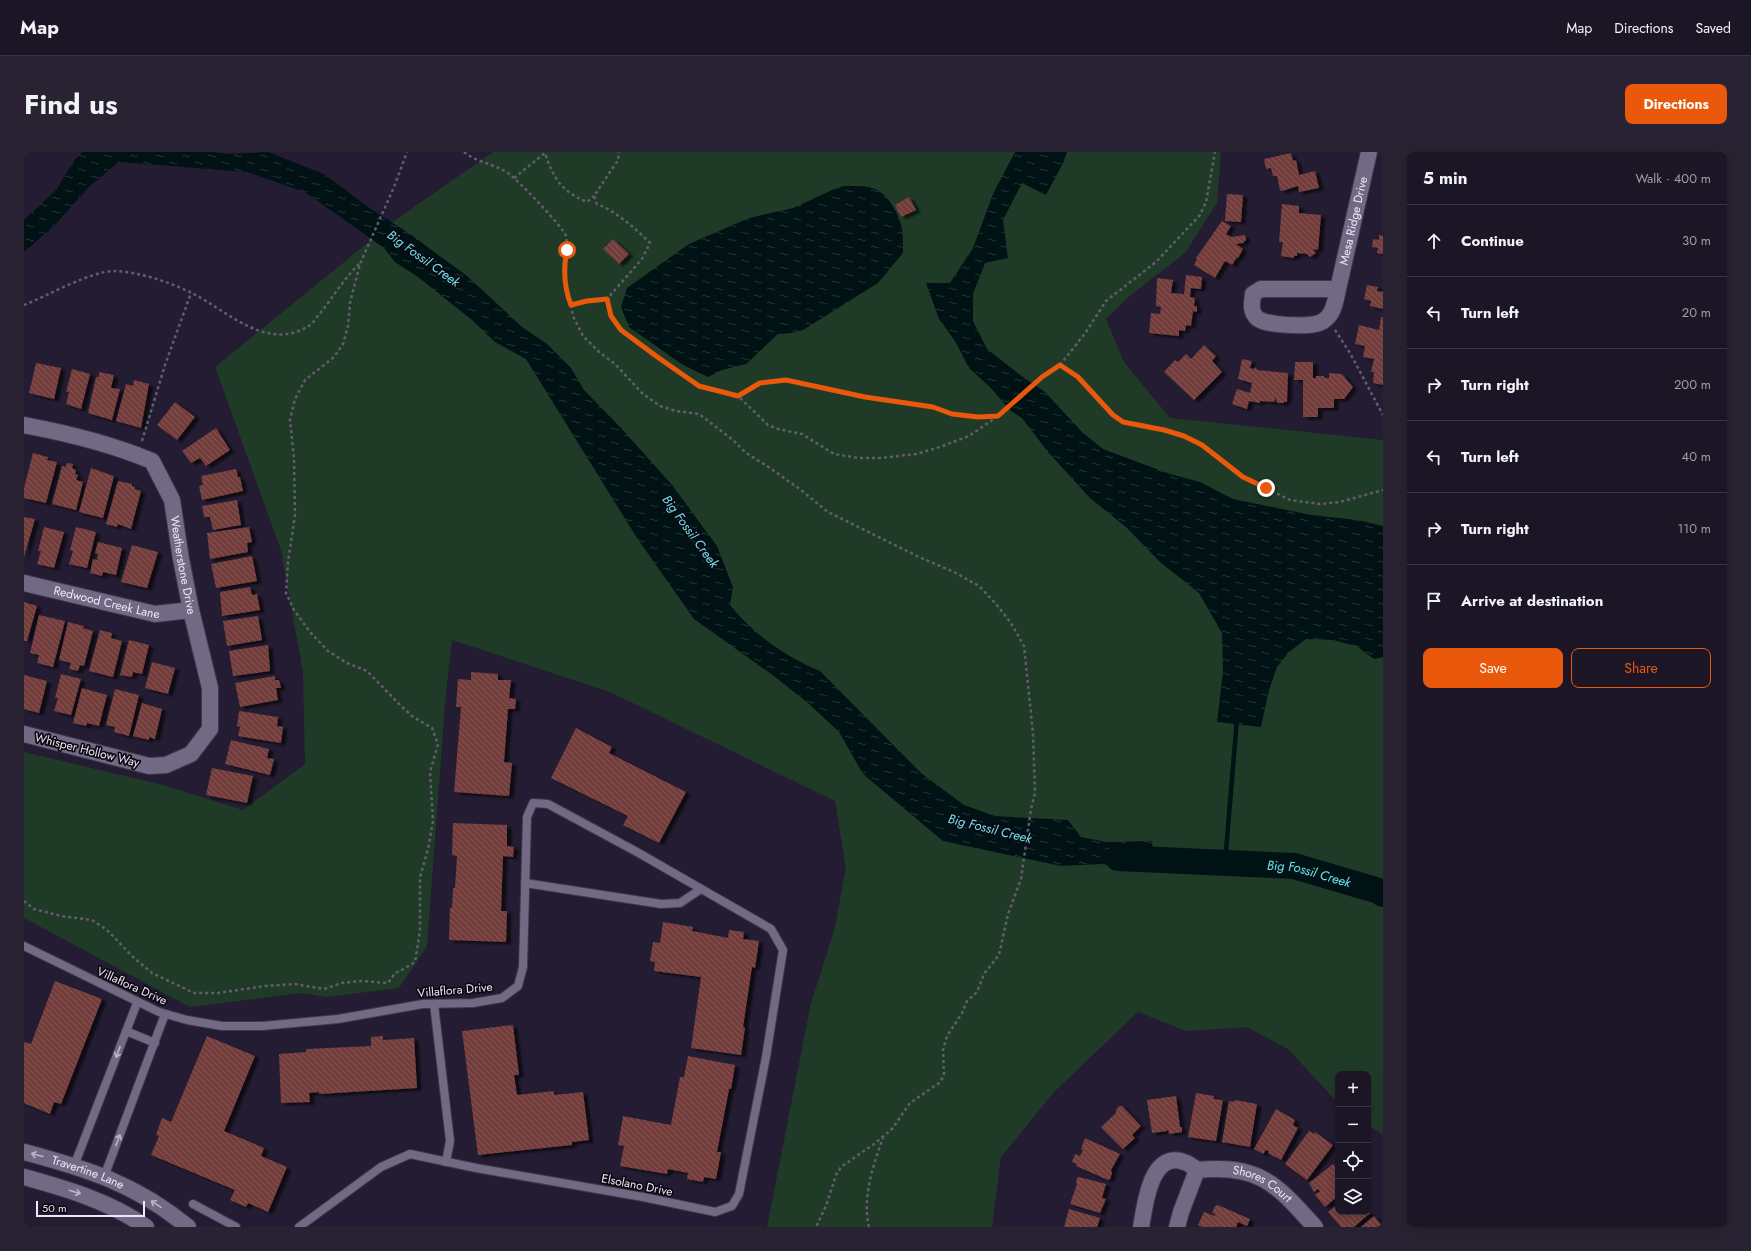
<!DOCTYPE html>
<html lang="en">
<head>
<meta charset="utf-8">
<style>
	:root { --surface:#1b1526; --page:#282232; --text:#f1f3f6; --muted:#a09fa7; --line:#393443; --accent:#ea580c }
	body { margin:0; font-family:Jost,sans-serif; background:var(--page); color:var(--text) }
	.controls { position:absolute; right:12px; bottom:12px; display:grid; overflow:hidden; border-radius:8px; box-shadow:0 2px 10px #0003 }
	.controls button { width:36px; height:36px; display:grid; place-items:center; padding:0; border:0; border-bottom:1px solid var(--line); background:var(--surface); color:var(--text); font:20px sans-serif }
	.scale { position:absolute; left:12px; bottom:10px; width:109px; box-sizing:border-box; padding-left:4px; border:2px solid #eee9f8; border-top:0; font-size:11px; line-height:14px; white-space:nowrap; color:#eee9f8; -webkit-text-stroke:3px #0c0812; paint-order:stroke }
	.stop { position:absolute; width:12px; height:12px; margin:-9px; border:3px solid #ea580c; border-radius:50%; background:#fff }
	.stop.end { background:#ea580c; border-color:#fff; box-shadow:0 1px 4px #0008 }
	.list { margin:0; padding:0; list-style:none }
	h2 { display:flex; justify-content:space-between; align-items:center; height:52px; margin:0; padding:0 16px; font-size:17px }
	h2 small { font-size:13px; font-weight:400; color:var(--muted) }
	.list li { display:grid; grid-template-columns:26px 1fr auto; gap:12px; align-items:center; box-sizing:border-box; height:72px; padding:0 16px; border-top:1px solid var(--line) }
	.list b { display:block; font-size:15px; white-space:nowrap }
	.list em { font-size:13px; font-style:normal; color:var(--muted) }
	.actions { display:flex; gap:8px; padding:12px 16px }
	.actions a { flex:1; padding:9px 0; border:1px solid var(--accent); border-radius:8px; text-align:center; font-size:14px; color:var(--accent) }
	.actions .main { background:var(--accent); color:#fff }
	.icon { flex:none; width:22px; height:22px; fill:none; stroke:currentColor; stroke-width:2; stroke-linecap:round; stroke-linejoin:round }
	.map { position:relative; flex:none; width:1359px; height:1075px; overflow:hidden; border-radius:8px }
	header { display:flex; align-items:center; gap:24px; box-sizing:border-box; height:56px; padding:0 20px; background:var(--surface); border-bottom:1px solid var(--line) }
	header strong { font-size:19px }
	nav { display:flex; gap:22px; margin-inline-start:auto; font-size:14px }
	.intro { display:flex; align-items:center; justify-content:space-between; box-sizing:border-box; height:96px; padding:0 24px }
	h1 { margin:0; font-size:28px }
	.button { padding:10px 18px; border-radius:8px; background:var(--accent); color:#fff; font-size:14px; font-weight:700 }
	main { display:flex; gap:24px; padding:0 24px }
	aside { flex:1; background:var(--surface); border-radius:8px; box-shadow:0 2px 10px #0003 }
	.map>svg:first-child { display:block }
</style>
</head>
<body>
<header>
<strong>Map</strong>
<nav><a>Map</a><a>Directions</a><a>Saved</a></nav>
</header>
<div class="intro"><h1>Find us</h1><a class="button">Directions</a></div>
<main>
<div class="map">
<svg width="1359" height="1075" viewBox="0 0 1359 1075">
	<defs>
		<pattern id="water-ripples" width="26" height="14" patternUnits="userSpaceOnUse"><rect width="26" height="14" fill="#001214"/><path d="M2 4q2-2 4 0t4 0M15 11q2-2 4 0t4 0" fill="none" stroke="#263437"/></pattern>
		<pattern id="building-back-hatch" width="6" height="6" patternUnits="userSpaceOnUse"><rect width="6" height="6" fill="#723c3b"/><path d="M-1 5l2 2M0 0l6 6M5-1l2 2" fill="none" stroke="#865858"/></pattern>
		<filter id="shadow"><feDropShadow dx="4.5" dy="2.5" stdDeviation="1" flood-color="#0009"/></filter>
	</defs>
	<rect width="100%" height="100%" fill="#241c32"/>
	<path fill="#1f3b27" d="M469,0H1197L1193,51L1161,101L1107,143L1082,167L1100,210L1146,266L1359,288V983L1344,973V922H1314V951L1264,897L1223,875L1162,879L1114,860L1030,940L977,1005L968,1075H743L787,851L810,779L822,716L811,649L586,540L428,488L422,540L403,794L375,836L303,845L277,841L166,855L0,766V600L139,633L219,658L281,612L279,520L257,398L191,215L373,67Z"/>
	<g fill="url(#water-ripples)">
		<path d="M58,0H188L207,2L244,0L300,22L344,55L386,82L443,124L498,175L523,192L547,216L560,238L597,276L648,333L693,394L709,435L706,453C730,483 761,504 796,519L897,621L940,653L971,664L1044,668L1057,685L1082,690L1128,689L1131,719L1077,712L1037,714L919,689L839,622L815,580L785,552L750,524L670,467L613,386L502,207L471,190L448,168L394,125L371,110L360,96L281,40L223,20L95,10L66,34L31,73L0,100V68L32,38L50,9Z"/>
		<path d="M991,0H1043L1039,11L1022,43L998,31L979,68L984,106L961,111L949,142V169L963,197L1000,226L1020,239L1059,281L1079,297L1146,322L1176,330L1209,347L1287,363L1334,368L1359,374V505L1350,507L1332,494L1309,488L1282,487L1265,500L1253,515L1245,538L1237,575L1193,570L1199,520L1198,481L1175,441L1136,410L1103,376L1066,346L1024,300L998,266L987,259L965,234L945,216L931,189L915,167L902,131H926L949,96L969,42Z"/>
		<path d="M820,34C830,34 842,33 851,37C865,43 875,62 878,77C879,84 879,93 879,101L854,131L779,178L767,181L754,182L722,212L698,218L684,225L659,213L605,175L597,155L603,136L665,92L725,66L769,56L808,38Z"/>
	</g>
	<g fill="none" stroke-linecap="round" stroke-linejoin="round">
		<path stroke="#001214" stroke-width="4.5" d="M1201,711L1213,567"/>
		<path stroke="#001214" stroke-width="26" id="s1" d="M1094,706L1270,714L1355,739L1359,742"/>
	</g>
	<g fill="url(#building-back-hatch)" filter="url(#shadow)">
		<path d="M1267,1L1269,9L1272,8L1275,23L1291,19L1295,36L1275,40L1274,34L1258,39L1256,38L1253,24H1249L1247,16L1242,17L1240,7Z"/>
		<path d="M1203,42L1219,43L1217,70L1201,69Z"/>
		<path d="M885,45L892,58L877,65L871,53Z"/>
		<path d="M1258,52L1275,54V61L1297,63L1294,98L1289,97L1292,101L1286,105L1283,102L1273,101V104H1270V106L1257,104L1259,90H1255Z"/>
		<path d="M1198,69L1207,74L1202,82L1207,85L1221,83L1222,88L1219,91L1212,92L1219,97L1214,106L1213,105L1208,113L1201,109L1191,126L1170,113L1173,107L1172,106Z"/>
		<path d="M1355,83L1359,84V102L1353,101L1354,96L1348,95L1349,87L1355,88Z"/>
		<path d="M589,87L605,102L595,112L579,97Z"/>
		<path d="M1162,123L1178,125L1177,137L1167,136L1166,145L1171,146L1170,154H1173V160L1169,159L1167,174L1162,173L1161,179L1155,178V184L1125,181L1127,161L1136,162L1137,155L1132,154L1133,126L1149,128L1147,141L1160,142Z"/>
		<path d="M1343,133L1354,135L1353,139L1359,140V157L1346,154L1347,149L1340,147Z"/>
		<path d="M1357,165H1359V233L1349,231L1350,220H1347L1350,207L1339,205L1341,194L1331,192L1335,173L1355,178Z"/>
		<path d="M1180,193L1192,204L1188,209L1198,220L1170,248L1140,220L1151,208L1154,210L1162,202L1167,207Z"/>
		<path d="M1218,207L1228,209L1226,216L1230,217L1232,215L1233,218L1264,221L1263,250H1260V251H1253V250H1252V245L1250,250L1236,249V251L1225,249L1223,257L1208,252L1213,237L1226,241L1228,231L1214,227Z"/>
		<path d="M1271,210H1289V226H1292V224H1300V226H1305V221L1318,222L1329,235L1320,247H1310V256H1294V265H1279V228H1270Z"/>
		<path d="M12,211L37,216L30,247L5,241Z"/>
		<path d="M48,217L66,222L57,257L42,252L45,240H42Z"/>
		<path d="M75,220L90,223L87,236L96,237L88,268L64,261L72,225H75Z"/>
		<path d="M110,228L125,232L117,276L92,269L102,232L109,234Z"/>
		<path d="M151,250L171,265L153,288L133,273Z"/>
		<path d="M192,276L206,298L182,314L176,306L167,311L158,299Z"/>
		<path d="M9,301L24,305L23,308L33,310L22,351L0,346V336Z"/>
		<path d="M43,311L49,312L48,316L52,318L51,322L54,323L52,328L59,330L52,358L28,352L38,314L42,315Z"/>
		<path d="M67,316L90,324L79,366L55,360Z"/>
		<path d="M212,317L214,325H216L219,339L178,348L175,334L179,333L177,324Z"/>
		<path d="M94,329L108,332V334L111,335V337L117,339L107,377L94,372L93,375L82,372Z"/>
		<path d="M213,348L217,373L189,378L186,365H180L178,354Z"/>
		<path d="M0,365L11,367L0,405Z"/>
		<path d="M20,375L40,380L30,416L13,412L17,399H14Z"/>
		<path d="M52,375L72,380L63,416L45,412L49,399L46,398Z"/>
		<path d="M225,375L228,390L223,391L224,400L186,407L183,381Z"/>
		<path d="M74,390L98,396L92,423L79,420L78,424L66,421L69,407L73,408L74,402L71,401Z"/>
		<path d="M108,393L134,400L123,436L97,430Z"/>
		<path d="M228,404L233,429L192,436L187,412Z"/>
		<path d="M226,435L228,443L233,442L236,458L198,464L196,440Z"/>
		<path d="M0,450L13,454L3,489H0Z"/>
		<path d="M15,463L41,469L29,515L13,511L15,503L6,501Z"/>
		<path d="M234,464L238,488L203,494L199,469Z"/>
		<path d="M44,470L60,474L59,476L69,479L60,514L56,513L54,519L45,517L47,511L35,508Z"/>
		<path d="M76,478L88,481L87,486L98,489L89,525L65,519Z"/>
		<path d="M105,488L125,493L118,522L109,520L108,525L96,523Z"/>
		<path d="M244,493L246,519L209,524L205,499Z"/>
		<path d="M128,510L151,516L144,542L121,536Z"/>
		<path d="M447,520L474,522V528H487L485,546L492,547L491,557H484L480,610L488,611L485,644L430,640L437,555H432L434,527L447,528Z"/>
		<path d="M37,522L57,527L47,563L30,559L34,546H31Z"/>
		<path d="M0,523L23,529L15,561L0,557Z"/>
		<path d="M251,524V528H255L257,536H252L254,548L216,555L211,531Z"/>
		<path d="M58,536L83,543L75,574L63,571L62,574L49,571Z"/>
		<path d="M91,537L115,543L105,584L90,580L91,575L82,573Z"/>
		<path d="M118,551L138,557L131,587L125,585V588L109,584Z"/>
		<path d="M215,559L254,565L253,574L259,575L257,591L214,584L216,575L213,574Z"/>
		<path d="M552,576L588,595L585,601L662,640L635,691L599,673L604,664L527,626Z"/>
		<path d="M207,588L245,597L243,606L250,607L246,623L201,612Z"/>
		<path d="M188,616L229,624L223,651L182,643Z"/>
		<path d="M429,671L483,673V694L490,695L489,705L479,704L477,759H483L482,790L425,788L426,756H428L429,736H431L433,704L428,703Z"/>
		<path d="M639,770L669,775L668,779L704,786L705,778L720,780L719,787L735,789L731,816L728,815L719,875L721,876L717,903L667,896L677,825L630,819L631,810L626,809L629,790L636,791Z"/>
		<path d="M31,829L78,847L37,952L30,950L26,962L0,951V890L7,892Z"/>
		<path d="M489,873L495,923H490L493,943L530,939V943L559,940L565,988L548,990V993L454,1003L438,879Z"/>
		<path d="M183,884L231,904L200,979L240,996L237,1004L263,1015L244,1060L224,1051L222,1055L206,1048L211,1038L127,1003L135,984L132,983L138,966L147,970Z"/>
		<path d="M359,884V888L390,886L393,936L295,942V940L285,941L286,950L257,951L255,902L282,900V897L347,894V885Z"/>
		<path d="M664,904L711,913L707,937H705L693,1000H697L692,1027L680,1025L679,1030L663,1027L664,1021L644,1017L643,1022L596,1014L600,994L594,993L599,964L647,973L656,925H660Z"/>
		<path d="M1172,941L1190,944V947L1199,948L1192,989L1164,985Z"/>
		<path d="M1152,944L1156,975H1158V980L1145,982L1144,977L1143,979L1128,981L1123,948Z"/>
		<path d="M1211,948L1233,952L1226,995L1198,990L1205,949L1210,950Z"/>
		<path d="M1095,954H1098L1117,974L1108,983L1111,986L1099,997L1077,975L1092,961V958Z"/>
		<path d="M1252,957L1271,968L1269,973L1274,976L1257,1008L1244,1001L1245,999L1242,998L1239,1002L1230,997Z"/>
		<path d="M1285,979L1290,982L1291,980L1309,993L1283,1028L1261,1012Z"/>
		<path d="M1061,986L1096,1002L1087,1018L1088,1021L1086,1027L1084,1028L1052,1014L1053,1012L1048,1010L1051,1002L1056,1004L1059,998L1057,997Z"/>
		<path d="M1309,1012L1314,1018V1044L1301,1055L1291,1043L1296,1039L1294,1037L1290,1040L1285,1031Z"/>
		<path d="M1055,1025L1082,1032L1078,1046L1082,1047L1076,1061L1046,1052L1053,1032L1052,1031L1053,1026Z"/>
		<path d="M1314,1052V1060H1344V1059L1346,1061L1330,1075H1317L1304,1060Z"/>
		<path d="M1194,1053L1226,1067L1223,1074L1214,1070L1212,1075H1178L1174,1073L1180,1060L1191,1064V1062L1188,1061L1191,1054Z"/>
		<path d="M1045,1057L1076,1066L1073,1075H1040Z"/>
		<path d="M1350,1064L1359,1075H1337Z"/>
	</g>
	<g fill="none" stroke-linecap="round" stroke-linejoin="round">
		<defs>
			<g id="service">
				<path d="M501,731L637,752L656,751L677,737"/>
				<path d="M0,794L135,860L163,868L198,874H238L314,867L399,852L449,851L478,846L494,834L499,815L503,665L509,651L524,652L613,700L747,777L759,798L742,905L715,1042L708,1054L691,1060L619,1045L452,1016L386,1002L357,1015L275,1075"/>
				<path d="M410,852L426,989L422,1010"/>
				<path d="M102,879L131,891"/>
				<path d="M50,1014L113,851"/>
				<path d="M80,1025L141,862"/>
				<path d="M169,1052L212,1075"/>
			</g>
			<g id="minor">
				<path id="s2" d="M1314,137H1237L1229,142C1228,151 1226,158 1232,165C1238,174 1285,175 1295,171C1298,170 1301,168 1303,166C1310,160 1312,146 1314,137L1345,0"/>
				<path id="s3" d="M0,273C43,281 88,292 128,309L148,348L157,407L167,458L186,536V577L167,602L142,613L125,614L0,582"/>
				<path id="s4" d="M0,431L131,462L167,458"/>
				<path id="s5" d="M0,1000C64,1017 112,1032 164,1075"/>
				<path id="s6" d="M1173,1018C1236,1012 1252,1032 1291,1075"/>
				<path d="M0,1025C43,1037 85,1049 122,1075"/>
				<path d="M1117,1075C1121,1054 1126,998 1160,1010C1165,1011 1169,1015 1173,1018L1157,1060L1153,1075"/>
			</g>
		</defs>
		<use href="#service" stroke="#3e384a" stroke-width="10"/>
		<use href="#minor" stroke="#3e384a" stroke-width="18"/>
		<g stroke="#635c6f" stroke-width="2.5" stroke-dasharray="3 3" stroke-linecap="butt">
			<path d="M440,0C452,10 470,12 484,21C493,27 539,75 542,84C544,93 541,102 540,111C539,126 542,140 547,153L563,149L583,147L618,107L626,91C611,76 593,60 573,52L570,44L594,8L595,0"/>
			<path d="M490,26L521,1C529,26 538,40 563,50L570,44"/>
			<path d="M583,147L587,164L597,178L675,234L714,244L744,273L754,277L778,282L810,302L834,306H857L892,302L916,295L945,284L974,264L1018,225L1036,213L1053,225L1089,263L1099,270L1140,278L1160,284L1178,293L1219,325L1266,348L1296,352L1316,350L1359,338"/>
			<path d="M0,153C23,144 67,119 90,119C116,120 145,130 168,141C205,160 244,201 286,173C290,170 294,163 298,159C310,143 321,126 335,112"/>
			<path d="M547,153L549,164L559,184L575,200L591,212L619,242L636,254L652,259L675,262L709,288L722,301L743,314L777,338L804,360L895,405L930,420L955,434L972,452L987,471L1000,494L1009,581L1011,641L1007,657L997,727L984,762L975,803L960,822L953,840L943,849L938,861L923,884L919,898L920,924L915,931L886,951L868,977L850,992L817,1015L812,1023L802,1054L792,1075"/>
			<path d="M1311,178L1326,201L1359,263"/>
			<path d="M1036,213L1062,180L1082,149L1132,110L1176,63L1182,50L1191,0"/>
			<path d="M714,244L736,231L762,228L841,245L909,255L928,262L954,265L972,264"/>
			<path d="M118,289L141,213L167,141"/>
			<path d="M0,749L10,757L37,764L68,768L83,778L109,805L128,821L170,841H194L241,834L270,832L300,837L318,831L336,829L364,831L371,821L376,819L391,810L396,779V725L404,697L409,669L406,620L414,592L408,576L388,564L376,553L343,519L323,511L304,499L286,480L270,458L262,441L264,410L271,363L270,306L266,268L271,247L281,228L310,205L319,192L324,174L326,151L336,112L370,35L383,0"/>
			<path d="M845,1075C838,1046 849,1013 859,986"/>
		</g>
		<use href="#service" stroke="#726984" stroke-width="8"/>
		<use href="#minor" stroke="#726984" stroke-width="16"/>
	</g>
	<defs><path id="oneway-shaft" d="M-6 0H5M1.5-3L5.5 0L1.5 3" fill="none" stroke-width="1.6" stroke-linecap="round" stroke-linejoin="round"/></defs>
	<g stroke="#bcb6ca">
		<use href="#oneway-shaft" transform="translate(94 900) rotate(111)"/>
		<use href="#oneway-shaft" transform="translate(94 988) rotate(-69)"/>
		<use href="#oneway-shaft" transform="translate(13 1003) rotate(-165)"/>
		<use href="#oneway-shaft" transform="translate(51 1040) rotate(17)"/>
		<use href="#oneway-shaft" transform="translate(132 1052) rotate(-146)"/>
	</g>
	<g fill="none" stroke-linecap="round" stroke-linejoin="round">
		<path stroke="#ea580c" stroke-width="5" d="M543,98C539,117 540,135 547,153L563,149L583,147L587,164L597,178L632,204L675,234L714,244L736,231L762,228L841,245L909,255L928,262L954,265L974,264L1018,225L1036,213L1054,225L1089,263L1099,270L1140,278L1160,284L1178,293L1219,325L1242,336"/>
	</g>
	<g text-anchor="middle" stroke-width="3.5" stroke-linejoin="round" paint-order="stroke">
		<g font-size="12" fill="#eee9f8" stroke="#0c0812">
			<text dy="4" stroke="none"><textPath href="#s2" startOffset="286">Mesa Ridge Drive</textPath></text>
			<text dy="4" stroke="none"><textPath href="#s3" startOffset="243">Weatherstone Drive</textPath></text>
			<text dy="4" stroke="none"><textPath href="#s4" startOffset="85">Redwood Creek Lane</textPath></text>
			<text transform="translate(63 598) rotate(14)" y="4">Whisper Hollow Way</text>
			<text transform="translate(108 834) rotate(24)" y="4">Villaflora Drive</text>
			<text transform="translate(431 838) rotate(-5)" y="4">Villaflora Drive</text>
			<text dy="4" stroke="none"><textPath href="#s5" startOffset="67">Travertine Lane</textPath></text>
			<text transform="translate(613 1033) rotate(11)" y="4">Elsolano Drive</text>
			<text dy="4" stroke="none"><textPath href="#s6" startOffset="69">Shores Court</textPath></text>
		</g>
		<g font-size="13" font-style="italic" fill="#6fe3eb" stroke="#0c0812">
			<text transform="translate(400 106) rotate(36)" y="5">Big Fossil Creek</text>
			<text transform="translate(667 379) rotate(54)" y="5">Big Fossil Creek</text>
			<text transform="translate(966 676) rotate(14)" y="5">Big Fossil Creek</text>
			<text dy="5" stroke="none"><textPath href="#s1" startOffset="192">Big Fossil Creek</textPath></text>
		</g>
	</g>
</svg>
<div class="controls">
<button>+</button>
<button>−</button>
<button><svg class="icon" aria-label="locate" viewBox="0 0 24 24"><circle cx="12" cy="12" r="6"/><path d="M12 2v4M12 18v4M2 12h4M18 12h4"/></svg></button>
<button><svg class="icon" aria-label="layers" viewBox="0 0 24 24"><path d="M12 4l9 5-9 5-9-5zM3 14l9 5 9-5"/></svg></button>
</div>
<div class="scale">50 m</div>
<div class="stop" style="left:543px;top:98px"></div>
<div class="stop end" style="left:1242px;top:336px"></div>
</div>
<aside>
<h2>5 min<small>Walk · 400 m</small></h2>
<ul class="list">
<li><svg class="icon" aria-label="ahead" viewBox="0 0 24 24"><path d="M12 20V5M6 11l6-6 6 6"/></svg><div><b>Continue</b></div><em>30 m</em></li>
<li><svg class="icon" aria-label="left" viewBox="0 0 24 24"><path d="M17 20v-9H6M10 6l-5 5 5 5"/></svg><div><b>Turn left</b></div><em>20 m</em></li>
<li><svg class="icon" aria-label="right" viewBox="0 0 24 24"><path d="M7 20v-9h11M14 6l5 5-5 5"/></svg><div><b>Turn right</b></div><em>200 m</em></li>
<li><svg class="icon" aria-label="left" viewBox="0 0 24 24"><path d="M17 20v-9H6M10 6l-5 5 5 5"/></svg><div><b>Turn left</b></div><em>40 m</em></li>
<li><svg class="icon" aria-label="right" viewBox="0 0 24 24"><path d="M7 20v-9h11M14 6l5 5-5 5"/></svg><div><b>Turn right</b></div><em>110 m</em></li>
<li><svg class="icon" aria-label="arrive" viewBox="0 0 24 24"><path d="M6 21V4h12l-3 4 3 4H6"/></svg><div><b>Arrive at destination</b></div></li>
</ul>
<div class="actions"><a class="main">Save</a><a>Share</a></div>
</aside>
</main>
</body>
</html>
